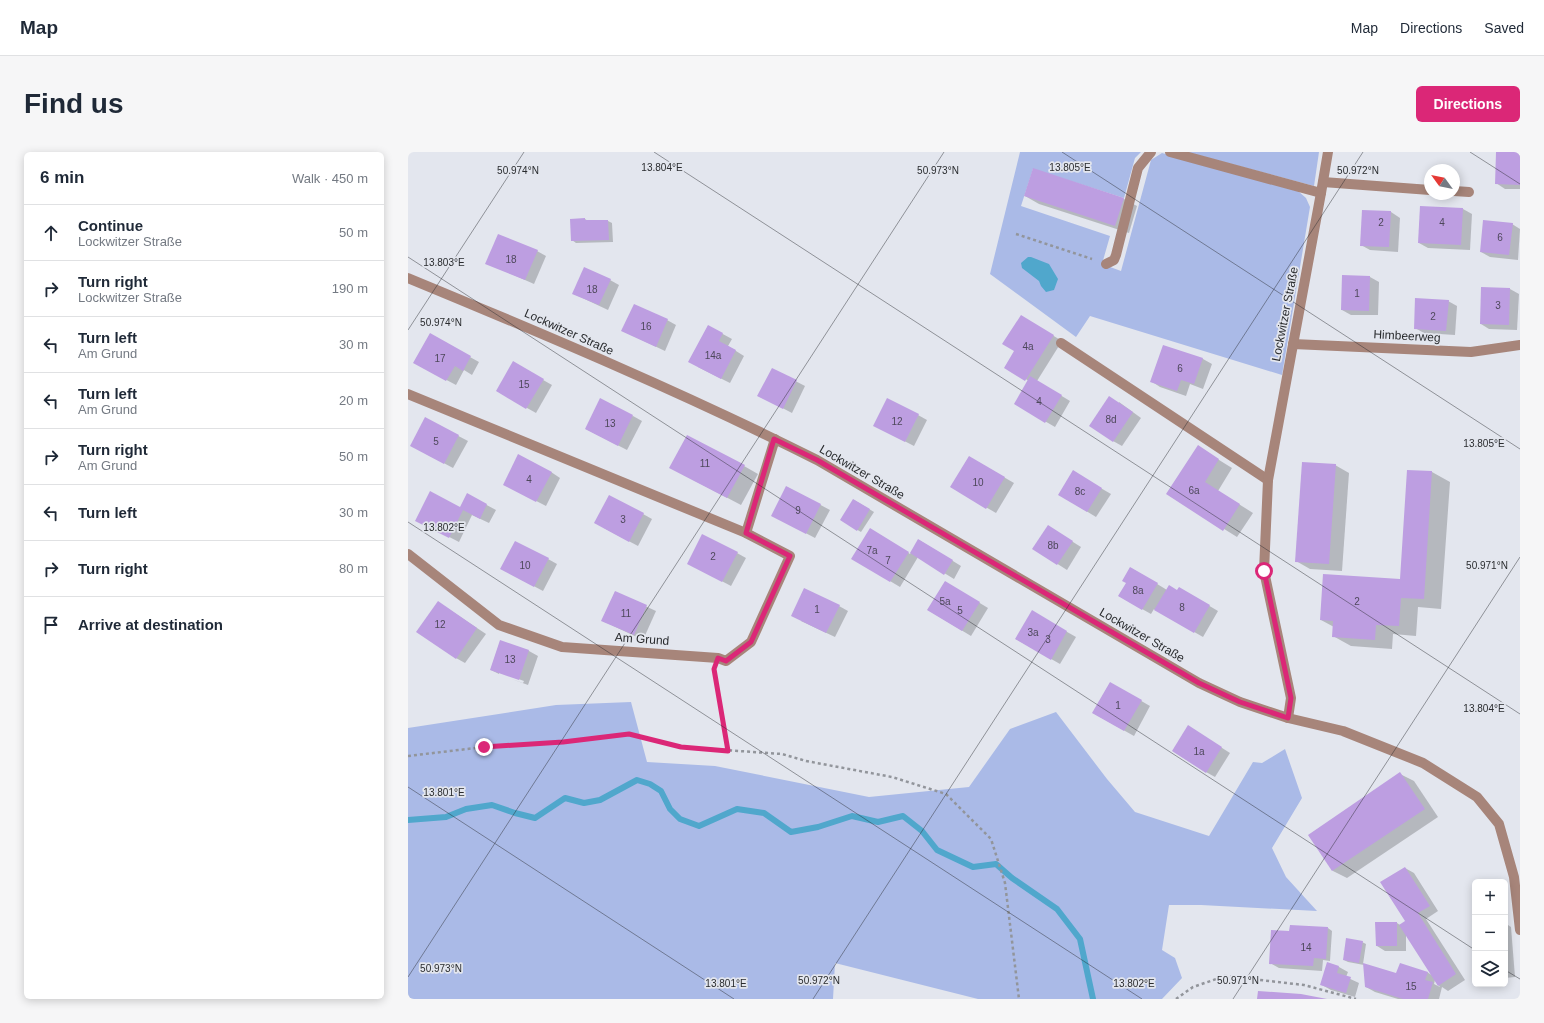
<!DOCTYPE html>
<html lang="en">
<head>
<meta charset="utf-8">
<style>
	:root { --surface:#fff; --page:#f6f6f7; --text:#1f2937; --muted:#747a83; --line:#e0e1e3; --accent:#db2777 }
	body { margin:0; font-family:Helvetica,sans-serif; background:var(--page); color:var(--text) }
	.controls { position:absolute; right:12px; bottom:12px; display:grid; overflow:hidden; border-radius:6px; box-shadow:0 2px 10px #0003 }
	.controls button { width:36px; height:36px; display:grid; place-items:center; padding:0; border:0; border-bottom:1px solid var(--line); background:var(--surface); color:var(--text); font:20px sans-serif }
	.compass { position:absolute; left:1016px; top:12px; width:36px; height:36px; border-radius:50%; background:var(--surface); box-shadow:0 2px 10px #0003; rotate:303deg }
	.stop { position:absolute; width:12px; height:12px; margin:-9px; border:3px solid #db2777; border-radius:50%; background:#fff }
	.stop.end { background:#db2777; border-color:#fff; box-shadow:0 1px 4px #0008 }
	.list { margin:0; padding:0; list-style:none }
	h2 { display:flex; justify-content:space-between; align-items:center; height:52px; margin:0; padding:0 16px; font-size:17px }
	h2 small { font-size:13px; font-weight:400; color:var(--muted) }
	.list li { display:grid; grid-template-columns:26px 1fr auto; gap:12px; align-items:center; box-sizing:border-box; height:56px; padding:0 16px; border-top:1px solid var(--line) }
	.list b { display:block; font-size:15px; white-space:nowrap }
	.list p { margin:0; font-size:13px; white-space:nowrap; color:var(--muted) }
	.list em { font-size:13px; font-style:normal; color:var(--muted) }
	.icon { flex:none; width:22px; height:22px; fill:none; stroke:currentColor; stroke-width:2; stroke-linecap:round; stroke-linejoin:round }
	.map { position:relative; flex:none; width:1112px; height:847px; overflow:hidden; border-radius:6px }
	header { display:flex; align-items:center; gap:24px; box-sizing:border-box; height:56px; padding:0 20px; background:var(--surface); border-bottom:1px solid var(--line) }
	header strong { font-size:19px }
	nav { display:flex; gap:22px; margin-inline-start:auto; font-size:14px }
	.intro { display:flex; align-items:center; justify-content:space-between; box-sizing:border-box; height:96px; padding:0 24px }
	h1 { margin:0; font-size:28px }
	.button { padding:10px 18px; border-radius:6px; background:var(--accent); color:#fff; font-size:14px; font-weight:700 }
	main { display:flex; gap:24px; padding:0 24px }
	aside { flex:1; background:var(--surface); border-radius:6px; box-shadow:0 2px 10px #0003 }
	.map>svg:first-child { display:block }
</style>
</head>
<body>
<header>
<strong>Map</strong>
<nav><a>Map</a><a>Directions</a><a>Saved</a></nav>
</header>
<div class="intro"><h1>Find us</h1><a class="button">Directions</a></div>
<main>
<aside>
<h2>6 min<small>Walk · 450 m</small></h2>
<ul class="list">
<li><svg class="icon" aria-label="ahead" viewBox="0 0 24 24"><path d="M12 20V5M6 11l6-6 6 6"/></svg><div><b>Continue</b><p>Lockwitzer Straße</p></div><em>50 m</em></li>
<li><svg class="icon" aria-label="right" viewBox="0 0 24 24"><path d="M7 20v-9h11M14 6l5 5-5 5"/></svg><div><b>Turn right</b><p>Lockwitzer Straße</p></div><em>190 m</em></li>
<li><svg class="icon" aria-label="left" viewBox="0 0 24 24"><path d="M17 20v-9H6M10 6l-5 5 5 5"/></svg><div><b>Turn left</b><p>Am Grund</p></div><em>30 m</em></li>
<li><svg class="icon" aria-label="left" viewBox="0 0 24 24"><path d="M17 20v-9H6M10 6l-5 5 5 5"/></svg><div><b>Turn left</b><p>Am Grund</p></div><em>20 m</em></li>
<li><svg class="icon" aria-label="right" viewBox="0 0 24 24"><path d="M7 20v-9h11M14 6l5 5-5 5"/></svg><div><b>Turn right</b><p>Am Grund</p></div><em>50 m</em></li>
<li><svg class="icon" aria-label="left" viewBox="0 0 24 24"><path d="M17 20v-9H6M10 6l-5 5 5 5"/></svg><div><b>Turn left</b></div><em>30 m</em></li>
<li><svg class="icon" aria-label="right" viewBox="0 0 24 24"><path d="M7 20v-9h11M14 6l5 5-5 5"/></svg><div><b>Turn right</b></div><em>80 m</em></li>
<li><svg class="icon" aria-label="arrive" viewBox="0 0 24 24"><path d="M6 21V4h12l-3 4 3 4H6"/></svg><div><b>Arrive at destination</b></div></li>
</ul>
</aside>
<div class="map">
<svg width="1112" height="847" viewBox="0 0 1112 847">
	<rect width="100%" height="100%" fill="#e3e6ee"/>
	<g fill="#aabae7">
		<path d="M612,0H733L727,6L716,46L625,17L613,54L702,84L694,112L713,119L743,8L754,1L890,39L898,46L902,55L874,223L682,164L668,185L582,122Z"/>
		<path d="M778,0H911L906,34Z"/>
		<path d="M223,550L239,610L307,614L461,645L561,635L602,577L648,560L699,627L727,660L801,684L845,610L854,611L877,597L894,646L864,696L878,725L909,759L793,753H761L754,798L767,806L774,826L754,847H570L427,811L425,847H0V576L148,553Z"/>
	</g>
	<path fill="#50a7cc" d="M620,105H623L641,112L650,127L646,138L638,140L633,134L631,129L614,116L613,111Z"/>
	<g fill="#0003" fill-rule="evenodd">
		<path d="M1112,1V37H1097L1088,31Z"/>
		<path d="M617,44L716,47L729,54L721,81L631,52Z"/>
		<path d="M1055,57L1064,62L1062,98L1020,96L1011,91Z"/>
		<path d="M955,59L983,60L992,66L990,100L962,98L953,93Z"/>
		<path d="M177,67L180,69H200L204,71L205,90L168,91L164,88Z"/>
		<path d="M1104,72L1112,77L1110,108L1082,105L1073,100Z"/>
		<path d="M129,99L138,104L126,132L79,111Z"/>
		<path d="M962,125L971,130L970,163H943L934,158Z"/>
		<path d="M202,128L211,133L200,158L166,142Z"/>
		<path d="M1102,137L1111,142L1109,178L1081,177L1073,172Z"/>
		<path d="M1040,149L1049,154L1047,183L1016,181L1007,176Z"/>
		<path d="M613,164L654,189L629,229L662,249L647,275L607,252L621,229L597,215L608,199Z"/>
		<path d="M259,168L268,173L257,199L215,179Z"/>
		<path d="M300,174L324,187L320,194L336,204L322,231L290,215Z"/>
		<path d="M22,183L71,210L64,223L56,218L48,233L16,216Z"/>
		<path d="M756,194L795,207L804,212L795,237L782,232L778,244L752,235L743,229Z"/>
		<path d="M105,211L144,233L128,261L89,239Z"/>
		<path d="M364,217L397,234L384,261L359,248Z"/>
		<path d="M711,250L733,266L714,294L705,289Z"/>
		<path d="M510,263L519,268L506,294L475,278Z"/>
		<path d="M225,264L234,269L219,298L178,277Z"/>
		<path d="M18,267L60,289L45,316L13,299Z"/>
		<path d="M803,303L824,316L810,339L845,361L829,385L760,342Z"/>
		<path d="M561,305L606,331L588,361L543,335Z"/>
		<path d="M927,313L941,321L934,419L902,417L888,409Z"/>
		<path d="M336,314L350,322L333,353L276,323Z"/>
		<path d="M1000,319L1024,320L1042,330L1033,457L1010,455L1008,484L985,482L984,497L943,494L925,484L926,475L913,468L993,428Z"/>
		<path d="M143,320L152,326L138,354L105,337Z"/>
		<path d="M665,320L703,342L688,365L652,343Z"/>
		<path d="M379,335L422,358L407,386L373,368Z"/>
		<path d="M60,343L88,358L81,371L64,363L51,390L18,373L53,356Z"/>
		<path d="M446,348L466,360L453,380L433,368Z"/>
		<path d="M235,362L244,367L230,394L196,376Z"/>
		<path d="M649,380L673,395L659,418L626,397Z"/>
		<path d="M472,383L502,402L511,388L553,414L546,427L510,405L492,435L445,407Z"/>
		<path d="M329,401L338,406L323,434L289,416Z"/>
		<path d="M140,407L149,412L135,439L103,422Z"/>
		<path d="M723,416L759,438L769,439L771,436L810,459L795,485L746,457L743,462L711,444L719,431Z"/>
		<path d="M537,430L580,456L563,484L520,458Z"/>
		<path d="M207,440L248,459L235,488L195,469Z"/>
		<path d="M431,454L440,459L427,485L393,469Z"/>
		<path d="M39,456L78,482L57,511L48,506Z"/>
		<path d="M624,460L668,485L652,512L608,487Z"/>
		<path d="M93,490L121,499L130,504L120,533L92,523L115,531L116,529L91,520V522L83,518Z"/>
		<path d="M702,531L742,554L726,584L685,561Z"/>
		<path d="M789,580L822,601L807,625L798,620Z"/>
		<path d="M992,622L1006,629L1030,665L939,726L925,719L901,683Z"/>
		<path d="M997,716L1006,721L1030,759L1018,767L1057,828L1040,839L1034,835L1031,847H990L967,840L958,835L956,813L940,810L936,808L954,790L958,792L955,812L989,822L1019,820L1025,824L998,781V799H977L969,794L989,771L992,773L999,770ZM1027,828L1032,835L1026,832Z"/>
		<path d="M1097,771L1103,775L1107,825L1097,826Z"/>
		<path d="M920,776L924,779L922,809L915,808L914,819L871,816L862,811Z"/>
		<path d="M920,812L931,815L940,820L938,825L951,831L947,845L923,838L914,833Z"/>
	</g>
	<g fill="none" stroke-linecap="round" stroke-linejoin="round">
		<path stroke="#50a7cc" stroke-width="6" d="M0,668L38,665L58,657L84,653L107,661L127,666L157,646L176,651L192,648L229,628L242,632L253,639L262,657L272,667L291,674L329,657L356,661L383,680L410,675L444,664L470,670L495,664L514,679L529,698L565,715L588,712L604,726L649,757L672,787L685,847"/>
	</g>
	<g fill="#bd9ee1">
		<path d="M1088,0H1112V33L1087,32Z"/>
		<path d="M625,16L716,46L707,74L616,44Z"/>
		<path d="M1012,54L1055,56L1053,93L1010,91Z"/>
		<path d="M954,58L983,59L981,95L952,94Z"/>
		<path d="M177,66V68H200L201,88L163,89L162,67Z"/>
		<path d="M1075,68L1105,71L1101,103L1072,100Z"/>
		<path d="M90,82L130,98L117,128L77,112Z"/>
		<path d="M176,115L203,127L191,153L164,142Z"/>
		<path d="M934,123L962,124L961,159L933,158Z"/>
		<path d="M1073,135L1102,136L1101,173L1072,172Z"/>
		<path d="M1007,146L1041,148L1038,179L1006,177Z"/>
		<path d="M226,152L260,167L248,195L213,179Z"/>
		<path d="M613,163L646,183L617,229L596,216L606,199L594,192Z"/>
		<path d="M300,173L315,181L311,189L328,198L313,227L280,210Z"/>
		<path d="M22,181L63,204L55,219L47,214L38,229L5,211Z"/>
		<path d="M755,193L795,206L786,232L773,228L769,239L742,230Z"/>
		<path d="M105,209L136,227L118,257L88,239Z"/>
		<path d="M364,216L389,228L375,257L349,244Z"/>
		<path d="M622,224L654,243L637,271L606,252Z"/>
		<path d="M701,244L725,260L705,290L681,274Z"/>
		<path d="M192,246L225,263L210,294L177,277Z"/>
		<path d="M479,246L511,262L497,290L465,274Z"/>
		<path d="M17,265L51,283L36,312L2,294Z"/>
		<path d="M279,283L337,313L319,346L261,316Z"/>
		<path d="M790,293L811,307L797,330L832,352L815,379L758,342Z"/>
		<path d="M110,302L144,320L128,350L95,333Z"/>
		<path d="M561,304L597,325L578,357L542,335Z"/>
		<path d="M894,310L928,312L921,412L887,410Z"/>
		<path d="M665,318L694,336L679,360L650,343Z"/>
		<path d="M999,318L1024,319L1016,447L993,446L991,474L968,473L967,488L924,485L925,469L912,468L915,422L992,427Z"/>
		<path d="M378,334L413,352L398,382L363,364Z"/>
		<path d="M22,339L52,355L59,341L79,352L72,367L55,358L41,386L7,369Z"/>
		<path d="M201,343L236,361L221,390L186,371Z"/>
		<path d="M445,347L462,357L449,379L432,368Z"/>
		<path d="M640,373L665,389L649,413L624,397Z"/>
		<path d="M462,376L501,400L482,430L443,407Z"/>
		<path d="M294,382L330,400L314,430L279,412Z"/>
		<path d="M510,387L545,408L536,423L502,401Z"/>
		<path d="M107,389L141,406L126,435L92,417Z"/>
		<path d="M722,415L750,431L734,458L710,444L718,431L714,429Z"/>
		<path d="M537,429L572,450L554,479L519,458Z"/>
		<path d="M761,433L769,438L771,435L802,453L786,481L746,458Z"/>
		<path d="M396,436L432,453L418,481L383,464Z"/>
		<path d="M207,439L239,453L226,483L193,469Z"/>
		<path d="M30,449L69,476L48,507L8,480Z"/>
		<path d="M624,458L659,479L643,508L607,487Z"/>
		<path d="M92,488L121,498L111,528L82,518Z"/>
		<path d="M702,530L734,548L716,579L684,561Z"/>
		<path d="M780,573L814,595L798,621L764,599Z"/>
		<path d="M992,620L1017,657L924,719L900,683Z"/>
		<path d="M997,715L1022,754L1010,761L1048,822L1030,834L991,773L997,769L972,730Z"/>
		<path d="M967,770H989V794H968Z"/>
		<path d="M882,773L920,775L918,807L906,806L905,814L861,812L863,778L881,779Z"/>
		<path d="M938,786L955,789L951,811L935,808Z"/>
		<path d="M919,810L931,814L929,821L943,825L938,841L912,833Z"/>
		<path d="M955,811L988,821L992,811L1020,820L1017,828L1025,830L1020,847H995L957,835Z"/>
		<path d="M850,839L893,842L919,847H849Z"/>
	</g>
	<g fill="none" stroke-linecap="round" stroke-linejoin="round">
		<g stroke="#92959b" stroke-width="2.5" stroke-dasharray="3 3" stroke-linecap="butt">
			<path d="M608,82L684,107"/>
			<path d="M307,522L320,599"/>
			<path d="M0,604L76,595L155,590L221,582L273,595L374,602L398,609L484,625L538,642L583,687L597,731L611,847"/>
			<path d="M768,847L785,835L817,824L896,833L948,847"/>
		</g>
		<g stroke="#a7857a" stroke-width="10">
			<path d="M762,0L913,41"/>
			<path d="M915,30L1022,38"/>
			<path d="M1046,39L1061,40"/>
			<path d="M698,112L706,108L708,103L730,16L743,0"/>
			<path d="M0,126C138,183 276,241 409,308L791,531L832,550L880,566L935,579L1015,611L1069,645L1091,672L1106,725L1112,778"/>
			<path d="M653,191L860,328"/>
			<path d="M885,192L1063,200L1112,193"/>
			<path d="M0,242L338,381L382,404L343,490L318,509L310,506L154,495L91,473L0,402"/>
			<path d="M338,381L367,287"/>
			<path d="M880,566L883,546L856,419L860,328L913,41L920,0"/>
		</g>
	</g>
	<g fill="none" stroke-linecap="round" stroke-linejoin="round">
		<path stroke="#db2777" stroke-width="5" d="M76,595L155,590L221,582L273,595L320,599L306,517L310,506L318,509L343,490L382,404L338,381L366,287L409,308L791,531L832,550L880,566L883,546L856,419"/>
	</g>
	<path fill="none" stroke="#292b2e" stroke-width="1" stroke-opacity="0.45" d="M246,0L1112,562M654,0L1112,297M1062,0L1112,32M0,105L1067,798M0,178L116,0M0,370L734,847M0,635L326,847M1097,818L1112,827M0,825L536,0M405,847L955,0M825,847L1112,405"/>
	<g text-anchor="middle" stroke-width="3.5" stroke-linejoin="round" paint-order="stroke">
		<g font-size="10" fill="#4e485b">
			<text x="973" y="74">2</text>
			<text x="1034" y="74">4</text>
			<text x="1092" y="89">6</text>
			<text x="103" y="111">18</text>
			<text x="184" y="141">18</text>
			<text x="949" y="145">1</text>
			<text x="1090" y="157">3</text>
			<text x="1025" y="168">2</text>
			<text x="238" y="178">16</text>
			<text x="620" y="198">4a</text>
			<text x="305" y="207">14a</text>
			<text x="32" y="210">17</text>
			<text x="772" y="220">6</text>
			<text x="116" y="236">15</text>
			<text x="631" y="253">4</text>
			<text x="703" y="271">8d</text>
			<text x="489" y="273">12</text>
			<text x="202" y="275">13</text>
			<text x="28" y="293">5</text>
			<text x="297" y="315">11</text>
			<text x="121" y="331">4</text>
			<text x="570" y="334">10</text>
			<text x="786" y="342">6a</text>
			<text x="672" y="343">8c</text>
			<text x="390" y="362">9</text>
			<text x="215" y="371">3</text>
			<text x="645" y="397">8b</text>
			<text x="464" y="402">7a</text>
			<text x="305" y="408">2</text>
			<text x="480" y="412">7</text>
			<text x="117" y="417">10</text>
			<text x="730" y="442">8a</text>
			<text x="537" y="453">5a</text>
			<text x="949" y="453">2</text>
			<text x="774" y="459">8</text>
			<text x="409" y="461">1</text>
			<text x="552" y="462">5</text>
			<text x="218" y="465">11</text>
			<text x="32" y="476">12</text>
			<text x="625" y="484">3a</text>
			<text x="640" y="491">3</text>
			<text x="102" y="511">13</text>
			<text x="710" y="557">1</text>
			<text x="791" y="603">1a</text>
			<text x="898" y="799">14</text>
			<text x="1003" y="838">15</text>
		</g>
		<g font-size="12" fill="#292b2e" stroke="#e3e6ee">
			<text transform="translate(877 162) rotate(-79)" y="4">Lockwitzer Straße</text>
			<text transform="translate(161 180) rotate(24)" y="4">Lockwitzer Straße</text>
			<text transform="translate(999 184) rotate(3)" y="4">Himbeerweg</text>
			<text transform="translate(454 320) rotate(30)" y="4">Lockwitzer Straße</text>
			<text transform="translate(734 483) rotate(30)" y="4">Lockwitzer Straße</text>
			<text transform="translate(234 487) rotate(4)" y="4">Am Grund</text>
		</g>
	</g>
	<g font-size="10" text-anchor="middle" fill="#292b2e" stroke="#e3e6ee" stroke-width="3.5" stroke-linejoin="round" paint-order="stroke">
		<text x="254" y="19">13.804°E</text>
		<text x="662" y="19">13.805°E</text>
		<text x="110" y="22">50.974°N</text>
		<text x="530" y="22">50.973°N</text>
		<text x="950" y="22">50.972°N</text>
		<text x="36" y="114">13.803°E</text>
		<text x="33" y="174">50.974°N</text>
		<text x="1076" y="295">13.805°E</text>
		<text x="36" y="379">13.802°E</text>
		<text x="1079" y="417">50.971°N</text>
		<text x="1076" y="560">13.804°E</text>
		<text x="36" y="644">13.801°E</text>
		<text x="33" y="820">50.973°N</text>
		<text x="411" y="832">50.972°N</text>
		<text x="830" y="832">50.971°N</text>
		<text x="318" y="835">13.801°E</text>
		<text x="726" y="835">13.802°E</text>
	</g>
</svg>
<div class="controls">
<button>+</button>
<button>−</button>
<button><svg class="icon" aria-label="layers" viewBox="0 0 24 24"><path d="M12 4l9 5-9 5-9-5zM3 14l9 5 9-5"/></svg></button>
</div>
<svg class="compass" viewBox="-18 -18 36 36"><path d="M0-13l5 13h-10z" fill="#e53935"/><path d="M0 13l5-13h-10z" fill="#747a83"/></svg>
<div class="stop" style="left:856px;top:419px"></div>
<div class="stop end" style="left:76px;top:595px"></div>
</div>
</main>
</body>
</html>
